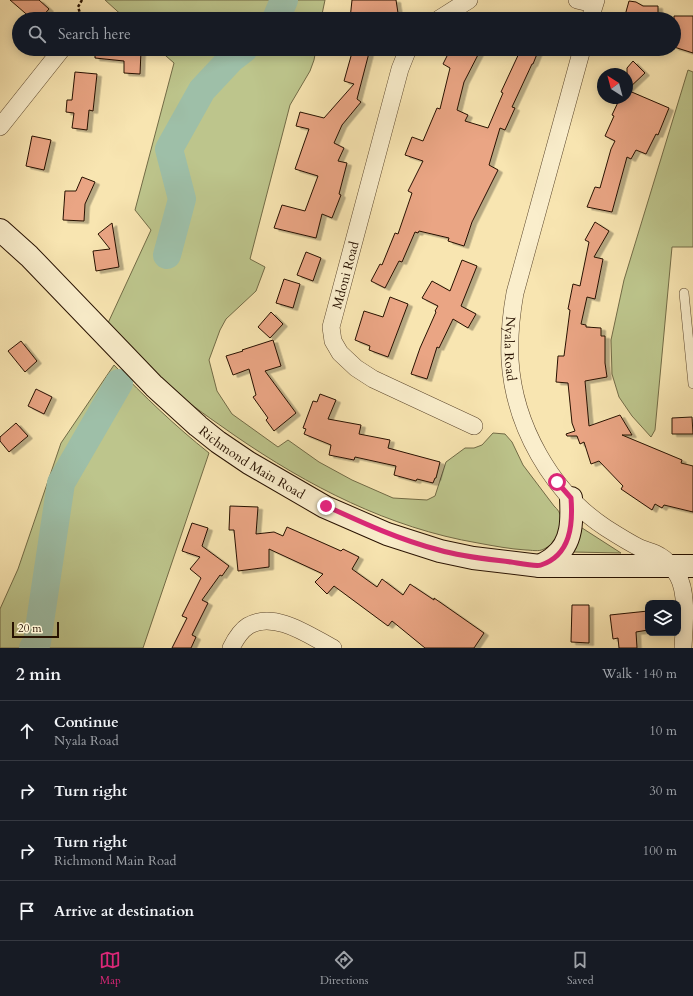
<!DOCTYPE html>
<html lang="en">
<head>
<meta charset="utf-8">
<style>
	:root { --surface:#171b24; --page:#242831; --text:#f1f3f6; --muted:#9ea1a6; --line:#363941; --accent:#db2777 }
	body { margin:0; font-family:Cardo,serif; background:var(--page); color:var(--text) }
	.controls { position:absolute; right:12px; bottom:12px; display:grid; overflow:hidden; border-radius:8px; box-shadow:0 2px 10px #0003 }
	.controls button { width:36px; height:36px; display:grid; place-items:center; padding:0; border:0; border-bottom:1px solid var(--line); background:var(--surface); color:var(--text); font:20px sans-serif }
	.compass { position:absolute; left:597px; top:68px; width:36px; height:36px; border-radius:50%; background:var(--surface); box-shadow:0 2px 10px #0003; rotate:324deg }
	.scale { position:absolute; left:12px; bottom:10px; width:47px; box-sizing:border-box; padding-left:4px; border:2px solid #271100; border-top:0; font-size:11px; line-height:14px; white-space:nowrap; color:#271100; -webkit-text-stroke:3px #faeecc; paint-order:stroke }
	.stop { position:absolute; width:12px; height:12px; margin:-9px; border:3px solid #db2777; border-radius:50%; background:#fff }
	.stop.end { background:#db2777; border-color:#fff; box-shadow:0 1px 4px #0008 }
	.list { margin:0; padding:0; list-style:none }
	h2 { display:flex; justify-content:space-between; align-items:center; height:52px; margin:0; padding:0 16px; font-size:17px }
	h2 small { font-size:13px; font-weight:400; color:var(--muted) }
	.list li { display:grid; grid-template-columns:26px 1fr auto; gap:12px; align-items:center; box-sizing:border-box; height:60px; padding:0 16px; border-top:1px solid var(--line) }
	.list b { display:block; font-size:15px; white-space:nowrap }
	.list p { margin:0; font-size:13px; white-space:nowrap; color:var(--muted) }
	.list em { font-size:13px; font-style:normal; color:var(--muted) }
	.icon { flex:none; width:22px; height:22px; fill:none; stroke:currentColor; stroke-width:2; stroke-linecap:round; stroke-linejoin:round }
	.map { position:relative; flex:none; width:693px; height:648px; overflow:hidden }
	.search { position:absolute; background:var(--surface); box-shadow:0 2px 10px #0003; left:12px; right:12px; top:12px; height:44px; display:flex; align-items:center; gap:10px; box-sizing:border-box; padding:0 14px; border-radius:22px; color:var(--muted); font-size:15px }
	.sheet { height:292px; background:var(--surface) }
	nav { display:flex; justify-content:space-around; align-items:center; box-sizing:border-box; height:56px; border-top:1px solid var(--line); background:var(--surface); font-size:11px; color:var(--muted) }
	nav a { display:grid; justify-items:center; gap:2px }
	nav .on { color:var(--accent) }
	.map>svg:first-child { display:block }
</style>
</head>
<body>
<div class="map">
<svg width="693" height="648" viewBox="0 0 693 648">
	<defs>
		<filter id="shadow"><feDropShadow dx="4.5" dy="2.5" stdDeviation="0" flood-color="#0004"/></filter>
	</defs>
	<rect width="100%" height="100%" fill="#f8e5b1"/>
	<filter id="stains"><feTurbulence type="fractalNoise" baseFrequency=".005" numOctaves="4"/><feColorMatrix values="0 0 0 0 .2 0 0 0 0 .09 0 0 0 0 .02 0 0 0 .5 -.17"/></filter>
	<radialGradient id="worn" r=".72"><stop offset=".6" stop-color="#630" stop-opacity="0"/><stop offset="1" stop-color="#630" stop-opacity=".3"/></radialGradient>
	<g fill="#bdc58c" stroke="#726b46">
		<path d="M105,0H325L321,19H126Z"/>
		<path d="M158,49H316L314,60L310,71L290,105L250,259L265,267L256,291L226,319L220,330L209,360L217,391L232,414L278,447L288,440L319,462L352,480L393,498L427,500L435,496L446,462L465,448H474L482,445L493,433L505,434L512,442L523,465L554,506C569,519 561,541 544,549C539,552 531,550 526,550C510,549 494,546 478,543C389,528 308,486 234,435C213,420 191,406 172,388C150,367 129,345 108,323L151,230L135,210L174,63Z"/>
		<path d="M688,70L693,72V247H672L655,430L651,437L632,416L619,397L612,374L611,340L624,280Z"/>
		<path d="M114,365C144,396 175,426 209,453L143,648H0V609L18,569L61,443Z"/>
		<path d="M579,526L621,553L573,552Z"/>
	</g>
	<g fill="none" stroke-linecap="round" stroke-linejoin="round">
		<g stroke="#9ebfa8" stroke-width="28">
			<path d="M276,19L284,0"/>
			<path d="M167,255L182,199L169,149L202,90L231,59L244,49"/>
			<path d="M33,648L37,642L61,483L119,383"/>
		</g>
	</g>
	<g fill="#eaa584" stroke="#271100" filter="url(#shadow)">
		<path d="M10,0H39L49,9L40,19H32Z"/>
		<path d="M352,0H396L398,13L360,19H350Z"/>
		<path d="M629,1L636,2L643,6H658V19H624Z"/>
		<path d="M674,16H693V53L674,47Z"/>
		<path d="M95,49H134L133,51H141L140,74L124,73V61L95,58Z"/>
		<path d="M353,49H370L357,99L361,102L342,125L334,143L344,148L338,161L347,163L339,194L341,195L332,218L322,214L316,238L274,228L282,205L305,211L318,176L295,169L309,129L296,126L300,112L324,118L354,84L344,81Z"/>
		<path d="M459,49H481L464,82L457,110L468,115L465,121L488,128L503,93L501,92L521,49H539L533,64H532L512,107L515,108L505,130L500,128L489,165L498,170L472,222L464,246L448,241L449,238L419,231L418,233L415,232L402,262L399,261L385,288L371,281L380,264L382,265L395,233L398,234L412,193L408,191L423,161L405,155L412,137L423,141L437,108L440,109L450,68L443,64L450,50L457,54Z"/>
		<path d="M633,61L645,73L627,90L669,108L658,135L656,134L646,154L636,150L631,159L627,157L612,212L587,207L595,187L600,188L611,149L615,141L605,136L614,116L612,115L620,98H627V68Z"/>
		<path d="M75,72L97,74L93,111L89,110L87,130L72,128L74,113L66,112L67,100H72Z"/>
		<path d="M32,136L51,140L44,170L26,166Z"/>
		<path d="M82,177L95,182L85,204L84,221L63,220L65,191H76Z"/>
		<path d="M595,222L609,231L594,257L603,259L595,299L587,297L581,324L586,325V327L601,328V336H605V363L607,377L585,381L589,426L620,415L632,435H622L682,460L681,463L693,466V512L664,505L662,508L655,504L652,510L621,489L623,486L599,461L591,464L584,442L580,444L577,436H567L566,434L575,431L572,423L568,383L556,382L558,356H564L570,310L568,309L573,284L580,286L589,242L585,240Z"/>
		<path d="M112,223L119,267L96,271L93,251L110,249L98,234Z"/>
		<path d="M306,252L321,258L313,281L297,275Z"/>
		<path d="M462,260L477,266L461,306L476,314L468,328L453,319L439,348L437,347L427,379L411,374L420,348L436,312L435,311L438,306L422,298L432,281L450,291Z"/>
		<path d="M284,279L300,284L293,308L276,303Z"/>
		<path d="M390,297L408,304L388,357L369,350L370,346L355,340L364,311L383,317Z"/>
		<path d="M271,312L283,324L270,338L258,327Z"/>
		<path d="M273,340L281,366L265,371L296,413L274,431L266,420L268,418L253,397L256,395L249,369L233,375L226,356L243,351L242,350Z"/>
		<path d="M21,341L37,361L25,372L8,351Z"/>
		<path d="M36,389L52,397L44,414L28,406Z"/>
		<path d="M320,394L336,400L328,419L361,425L359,434L390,440L388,448L440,462L436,478H435L433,483L417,479L416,481L394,475L396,466L355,457L354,460L329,455L331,445L304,434L306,429L303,428L313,401L317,402Z"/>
		<path d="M692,417L693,434H672V418Z"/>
		<path d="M16,423L28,436L9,452L0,441V437Z"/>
		<path d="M230,506L258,507L256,534L274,532L283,536L287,527L341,551L343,549L359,557L352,569L377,587L382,579L403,595L410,584L434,600V598L484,633L474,648H425L392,621L388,626L334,586L327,594L315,582L323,574L269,549V567L238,571L234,530H229Z"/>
		<path d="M192,523L208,528L202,546L229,566L222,576L220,575L202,600L208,603L192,635L196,637L191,648H172L187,618L182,616L201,578L190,569L200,557L182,551Z"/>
		<path d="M572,605H589V643L571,642Z"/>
		<path d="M648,611V630L636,632L637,648H619L618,638L613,639L610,615Z"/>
	</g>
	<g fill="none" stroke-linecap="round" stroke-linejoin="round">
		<defs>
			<path id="service" d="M684,293L693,384"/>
			<g id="minor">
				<path d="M577,0L594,4"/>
				<path d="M439,19L469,0"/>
				<path d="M590,19L596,0"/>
				<path d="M408,49L400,69L331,327L333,341L340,353L356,368L373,379L474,426"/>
				<path id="s1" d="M582,49L515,293C511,315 509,337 510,360C514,425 551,492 606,528C617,535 628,542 640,548C647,551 654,552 660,556C667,560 674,569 678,576C688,594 684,627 683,648"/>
				<path d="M0,127L62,49"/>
				<path d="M231,648C235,640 240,631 248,626C274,610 310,636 333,648"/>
			</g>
			<g id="secondary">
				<path id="s2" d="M0,230L29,256L154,386L198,426L218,442L249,463L325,507L387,534L440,551L473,558L540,566H693"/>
				<path d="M540,566C545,563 550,561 554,557C573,543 572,519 571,498"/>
			</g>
		</defs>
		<use href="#service" stroke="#5b462c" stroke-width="10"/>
		<use href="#minor" stroke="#5b462c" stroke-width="18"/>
		<use href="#secondary" stroke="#271100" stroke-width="24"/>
		<path stroke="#271100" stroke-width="2.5" stroke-dasharray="3 2" stroke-linecap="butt" d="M82,0L78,7L82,19"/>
		<use href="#service" stroke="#faeecc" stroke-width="9"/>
		<use href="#minor" stroke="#faeecc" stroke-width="17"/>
		<use href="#secondary" stroke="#faeecc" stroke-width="22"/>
	</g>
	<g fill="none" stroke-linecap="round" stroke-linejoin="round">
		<path stroke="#db2777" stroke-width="5" d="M326,506C363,523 400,540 439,550C463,557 487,559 511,562C518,563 536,567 541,565C571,555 573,524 571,498L557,482"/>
	</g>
	<g text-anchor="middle" stroke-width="3" stroke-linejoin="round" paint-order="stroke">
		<g font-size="13" fill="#271100" stroke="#faeecc">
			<text transform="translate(345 275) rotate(-75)" y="5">Mdoni Road</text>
			<text dy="5" stroke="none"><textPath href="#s1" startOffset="309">Nyala Road</textPath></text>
			<text dy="5" stroke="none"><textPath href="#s2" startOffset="344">Richmond Main Road</textPath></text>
		</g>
	</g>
	<rect width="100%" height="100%" filter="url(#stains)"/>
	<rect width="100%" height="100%" fill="url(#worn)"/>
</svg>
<div class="controls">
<button><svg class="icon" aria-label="layers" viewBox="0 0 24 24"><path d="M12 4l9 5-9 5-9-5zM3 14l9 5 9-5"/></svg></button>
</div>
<svg class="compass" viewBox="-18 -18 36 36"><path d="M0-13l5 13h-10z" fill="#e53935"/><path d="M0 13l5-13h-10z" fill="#9ea1a6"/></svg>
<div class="scale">20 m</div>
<div class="stop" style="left:557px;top:482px"></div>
<div class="stop end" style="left:326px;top:506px"></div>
<div class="search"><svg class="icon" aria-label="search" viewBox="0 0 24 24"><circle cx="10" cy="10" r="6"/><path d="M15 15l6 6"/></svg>Search here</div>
</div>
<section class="sheet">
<h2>2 min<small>Walk · 140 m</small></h2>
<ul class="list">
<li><svg class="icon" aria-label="ahead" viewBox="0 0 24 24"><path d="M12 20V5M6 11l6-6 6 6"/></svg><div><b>Continue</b><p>Nyala Road</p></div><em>10 m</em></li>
<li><svg class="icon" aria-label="right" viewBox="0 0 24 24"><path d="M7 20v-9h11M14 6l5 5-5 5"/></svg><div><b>Turn right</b></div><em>30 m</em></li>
<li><svg class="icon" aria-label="right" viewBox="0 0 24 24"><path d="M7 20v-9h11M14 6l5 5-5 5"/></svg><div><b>Turn right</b><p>Richmond Main Road</p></div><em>100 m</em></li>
<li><svg class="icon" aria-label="arrive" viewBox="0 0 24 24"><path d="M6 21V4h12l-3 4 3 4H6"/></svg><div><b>Arrive at destination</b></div></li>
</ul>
</section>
<nav>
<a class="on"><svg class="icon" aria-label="map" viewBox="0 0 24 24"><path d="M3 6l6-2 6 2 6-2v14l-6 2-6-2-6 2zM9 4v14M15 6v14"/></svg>Map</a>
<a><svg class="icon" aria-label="directions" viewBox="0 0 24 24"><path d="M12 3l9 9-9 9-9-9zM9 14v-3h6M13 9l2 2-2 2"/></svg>Directions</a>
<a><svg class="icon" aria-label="saved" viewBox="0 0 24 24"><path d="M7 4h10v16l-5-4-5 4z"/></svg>Saved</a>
</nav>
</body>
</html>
